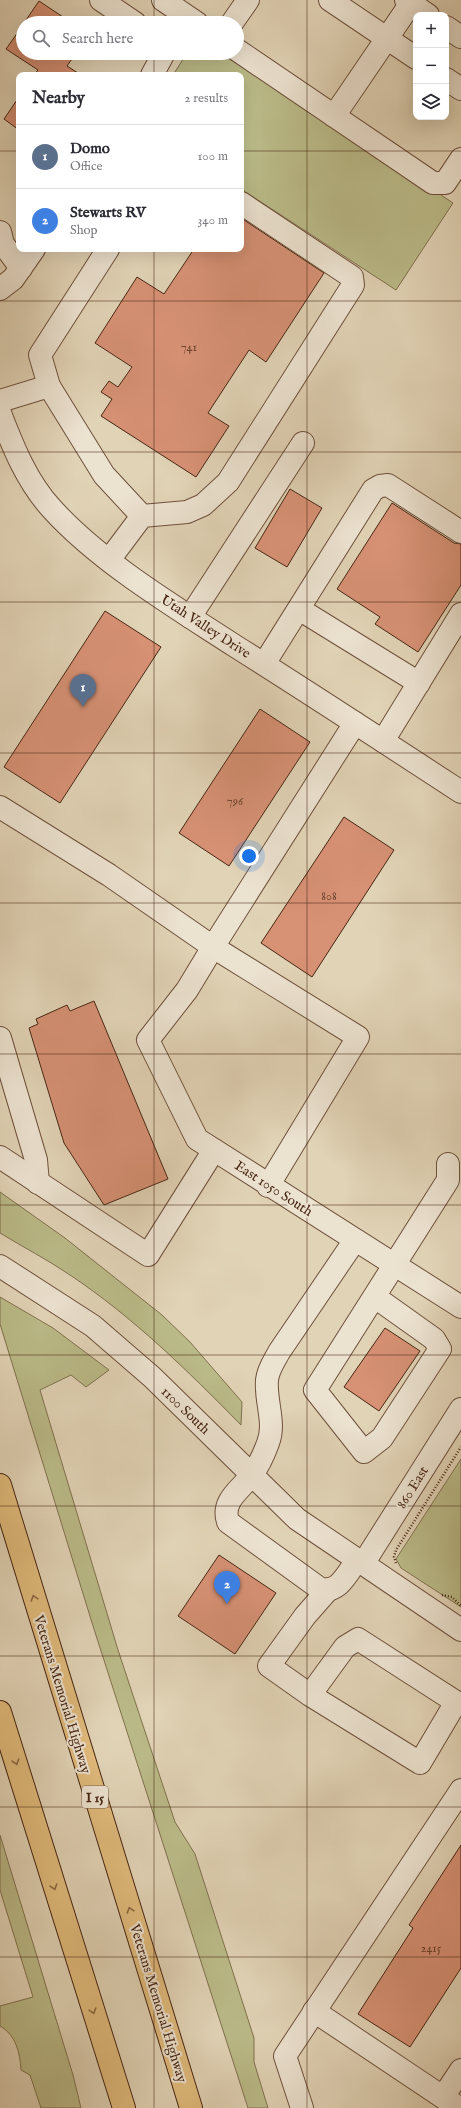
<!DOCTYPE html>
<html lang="en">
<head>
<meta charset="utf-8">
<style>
	:root { --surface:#fff; --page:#f7f7f7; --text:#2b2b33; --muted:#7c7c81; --line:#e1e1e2; --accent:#8f2418 }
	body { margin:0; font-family:"IM FELL English",serif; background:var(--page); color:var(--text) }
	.controls { position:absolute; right:12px; top:12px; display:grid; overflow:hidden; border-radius:8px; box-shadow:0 4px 16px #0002 }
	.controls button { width:36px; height:36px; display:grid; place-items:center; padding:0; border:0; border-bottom:1px solid var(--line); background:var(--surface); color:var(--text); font:20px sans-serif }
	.you { position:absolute; left:249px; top:856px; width:14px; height:14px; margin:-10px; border:3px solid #fff; border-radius:50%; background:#1a73e8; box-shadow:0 0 0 6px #1a73e833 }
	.badge { display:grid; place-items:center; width:26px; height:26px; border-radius:50%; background:var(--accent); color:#fff; font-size:13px; font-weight:700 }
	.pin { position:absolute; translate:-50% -33px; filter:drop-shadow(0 1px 2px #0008) }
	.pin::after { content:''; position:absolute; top:21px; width:14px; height:12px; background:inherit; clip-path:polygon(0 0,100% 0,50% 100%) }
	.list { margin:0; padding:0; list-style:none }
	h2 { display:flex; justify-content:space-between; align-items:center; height:52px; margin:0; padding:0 16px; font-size:17px }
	h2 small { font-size:13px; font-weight:400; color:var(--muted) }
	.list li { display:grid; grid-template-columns:26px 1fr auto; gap:12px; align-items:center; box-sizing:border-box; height:64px; padding:0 16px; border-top:1px solid var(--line) }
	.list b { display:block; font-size:15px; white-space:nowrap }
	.list p { margin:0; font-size:13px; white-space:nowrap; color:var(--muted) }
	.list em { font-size:13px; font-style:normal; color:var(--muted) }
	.icon { flex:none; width:22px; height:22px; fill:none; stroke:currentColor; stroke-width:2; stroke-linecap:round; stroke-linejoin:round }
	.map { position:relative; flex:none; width:461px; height:2108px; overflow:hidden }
	.search { position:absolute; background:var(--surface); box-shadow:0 4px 16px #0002; left:16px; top:16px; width:228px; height:44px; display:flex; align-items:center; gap:10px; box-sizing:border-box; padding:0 14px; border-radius:22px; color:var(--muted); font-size:15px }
	.panel { position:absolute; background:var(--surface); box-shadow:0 4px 16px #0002; left:16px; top:72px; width:228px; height:180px; border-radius:8px }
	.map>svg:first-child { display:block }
</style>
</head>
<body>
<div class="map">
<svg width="461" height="2108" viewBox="0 0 461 2108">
	<rect width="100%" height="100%" fill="#e1d3b6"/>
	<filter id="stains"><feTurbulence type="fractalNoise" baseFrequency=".005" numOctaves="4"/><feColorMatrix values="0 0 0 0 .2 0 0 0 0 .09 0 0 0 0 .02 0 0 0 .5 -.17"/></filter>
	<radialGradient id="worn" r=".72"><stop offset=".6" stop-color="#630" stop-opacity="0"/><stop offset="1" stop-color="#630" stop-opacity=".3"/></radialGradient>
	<g fill="#baba88" stroke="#80704e">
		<path d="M187,53H232L453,203L396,290L241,189V75H173Z"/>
		<path d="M0,1192L65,1238L162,1315L190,1342L242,1402L241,1425C188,1371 133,1317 70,1275C48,1260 23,1247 0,1233Z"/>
		<path d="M0,1297L53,1328L109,1370L86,1387L71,1375L40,1390L118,1650L175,1822L195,1854L254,2038V2062L268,2108H248L93,1626L0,1324Z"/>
		<path d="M461,1459V1607L401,1568L396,1559Z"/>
		<path d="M0,1835L73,2075L81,2108H41L30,2075L21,2070C20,2053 16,2035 0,2026V2006L33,1997L0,1890Z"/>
	</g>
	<g fill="#d79175" stroke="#472613">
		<path d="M39,1L72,23H24Z"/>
		<path d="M23,25V53H76L67,66L81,75H34L38,70L6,49Z"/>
		<path d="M19,97V130L4,119Z"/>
		<path d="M241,218L324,273L266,362L249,350L208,413L229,426L196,477L101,416L112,399L101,392L109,381L118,387L132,367L95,343L137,277L164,294L194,249H241Z"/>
		<path d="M290,489L322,508L287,567L255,548Z"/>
		<path d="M392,503L454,543L461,544V585L418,652L375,624L380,617L337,589Z"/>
		<path d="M105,611L161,647L60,803L4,767Z"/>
		<path d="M260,709L310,742L229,866L179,833Z"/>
		<path d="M344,817L394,850L312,977L261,943Z"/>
		<path d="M94,1001L168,1179L104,1205L64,1143L29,1028L38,1024L36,1019L67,1005L70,1011Z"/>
		<path d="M385,1328L420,1351L379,1411L344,1387Z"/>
		<path d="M219,1555L276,1593L235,1654L178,1616Z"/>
		<path d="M461,1845V1968L410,2047L358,2014L413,1928L409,1925Z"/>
	</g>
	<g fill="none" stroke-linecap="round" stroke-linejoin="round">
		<defs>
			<g id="minor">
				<path d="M101,0L135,23"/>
				<path d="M163,0L197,23"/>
				<path d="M330,0L416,58"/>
				<path d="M406,0L428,15"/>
				<path d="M232,23L248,0"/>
				<path d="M446,27L461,37"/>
				<path d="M237,50L433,183H445L461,159"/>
				<path d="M152,75L164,53"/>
				<path d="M446,79L461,89"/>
				<path d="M334,116L411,3"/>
				<path d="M0,232L3,244L21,268"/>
				<path d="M0,289L13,279L34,249"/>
				<path d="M49,386L104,475L142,516"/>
				<path d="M0,401L49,386L40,355L108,249"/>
				<path d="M0,413C13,447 27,482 52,509C100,562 175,607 235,646C311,694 386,743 461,792"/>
				<path d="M109,560L142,516L187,512L203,505L228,482L353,285L352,277L241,203"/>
				<path d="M299,609L419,683"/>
				<path d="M190,617L303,443"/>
				<path d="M264,664L373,490L380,486L388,485L461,532"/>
				<path d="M383,741L461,614"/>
				<path d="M0,807L109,875L213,947L355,723"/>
				<path d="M0,1038L36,1160L38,1183"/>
				<path d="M0,1157L148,1255L214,1150"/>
				<path d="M268,1186L358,1037L213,947L187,990L148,1040L197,1139L461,1307"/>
				<path d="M355,1240L279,1352C275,1360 268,1369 267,1380C265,1401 276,1423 268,1443C264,1454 258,1467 251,1476C240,1490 221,1501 228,1522L319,1588C338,1595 347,1574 357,1560"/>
				<path d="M0,1266L93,1326L152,1377L297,1519L461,1630"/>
				<path d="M375,1297L434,1339L440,1349L382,1438L364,1452L315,1390L448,1180V1164"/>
				<path d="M363,1564L461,1409"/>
				<path d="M310,1695L345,1647L358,1639L456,1702L420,1763L310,1695L269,1666L305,1616L327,1591"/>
				<path d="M314,2011L459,2108"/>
				<path d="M443,2097L461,2070"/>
				<path d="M302,2108L285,2056L461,1790"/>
			</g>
			<g id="highway">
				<path d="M0,1485L191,2108"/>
				<path d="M0,1712L124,2108"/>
			</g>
		</defs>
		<use href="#minor" stroke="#6e513c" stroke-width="24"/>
		<use href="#highway" stroke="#472613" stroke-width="24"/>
		<g stroke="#472613" stroke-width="2.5" stroke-dasharray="1 2" stroke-linecap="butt">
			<path d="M396,1563L394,1557L396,1550L461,1447"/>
			<path d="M442,1595L452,1597L461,1606"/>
		</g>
		<use href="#minor" stroke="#ece2d0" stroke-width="22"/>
		<use href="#highway" stroke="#e0ba7b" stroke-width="22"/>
	</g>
	<defs><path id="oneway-chevron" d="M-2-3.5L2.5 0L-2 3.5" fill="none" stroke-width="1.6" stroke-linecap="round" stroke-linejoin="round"/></defs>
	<g stroke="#8c6942">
		<use href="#oneway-chevron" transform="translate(34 1598) rotate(-107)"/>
		<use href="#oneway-chevron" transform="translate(16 1762) rotate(73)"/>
		<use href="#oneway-chevron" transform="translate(54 1887) rotate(73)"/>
		<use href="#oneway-chevron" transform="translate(130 1910) rotate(-107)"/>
		<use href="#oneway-chevron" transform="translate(93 2011) rotate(73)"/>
	</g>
	<path fill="none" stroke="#472613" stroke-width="1" stroke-opacity="0.55" d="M154,0V23M307,0V2108M154,53V75M0,151H19M241,151H461M154,249V2108M0,301H461M0,452H461M0,602H461M0,753H461M0,903H461M0,1054H461M0,1205H461M0,1355H461M0,1506H461M0,1656H461M0,1807H461M0,1957H461"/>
	<g text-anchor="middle" stroke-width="4" stroke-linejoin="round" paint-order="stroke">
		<g font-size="12" fill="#6b412c">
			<text x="189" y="351">741</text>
			<text x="235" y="805">796</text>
			<text x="329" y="900">808</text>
			<text x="431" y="1952">2415</text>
		</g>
		<rect fill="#ece2d0" stroke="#785e4c" stroke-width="1" x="82" y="1786" width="26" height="22" rx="3"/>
		<g font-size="13" font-weight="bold" fill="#472613">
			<text x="95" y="1802">I 15</text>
		</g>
		<g font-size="14" fill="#472613" stroke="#ece2d0">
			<text transform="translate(206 626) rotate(33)" y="5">Utah Valley Drive</text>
			<text transform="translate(274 1188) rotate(33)" y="5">East 1050 South</text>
			<text transform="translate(186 1410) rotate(44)" y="5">1100 South</text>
			<text transform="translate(412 1487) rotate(-58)" y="5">860 East</text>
			<text transform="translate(63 1694) rotate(73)" y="5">Veterans Memorial Highway</text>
			<text transform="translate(159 2003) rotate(73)" y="5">Veterans Memorial Highway</text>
		</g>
	</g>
	<rect width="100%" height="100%" filter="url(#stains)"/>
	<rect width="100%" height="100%" fill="url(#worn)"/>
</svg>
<div class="controls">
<button>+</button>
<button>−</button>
<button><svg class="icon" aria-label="layers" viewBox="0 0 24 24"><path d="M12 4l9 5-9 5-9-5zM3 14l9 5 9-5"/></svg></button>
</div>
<div class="you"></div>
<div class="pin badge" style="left:83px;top:707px;background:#5c6f8a">1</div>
<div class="pin badge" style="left:227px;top:1604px;background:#3f7fe0">2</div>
<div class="search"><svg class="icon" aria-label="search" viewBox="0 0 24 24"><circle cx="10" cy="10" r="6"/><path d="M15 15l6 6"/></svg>Search here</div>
<section class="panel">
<h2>Nearby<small>2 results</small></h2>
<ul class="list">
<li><span class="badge" style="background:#5c6f8a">1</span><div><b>Domo</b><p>Office</p></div><em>100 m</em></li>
<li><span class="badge" style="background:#3f7fe0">2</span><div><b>Stewarts RV</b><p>Shop</p></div><em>340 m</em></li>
</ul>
</section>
</div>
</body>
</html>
